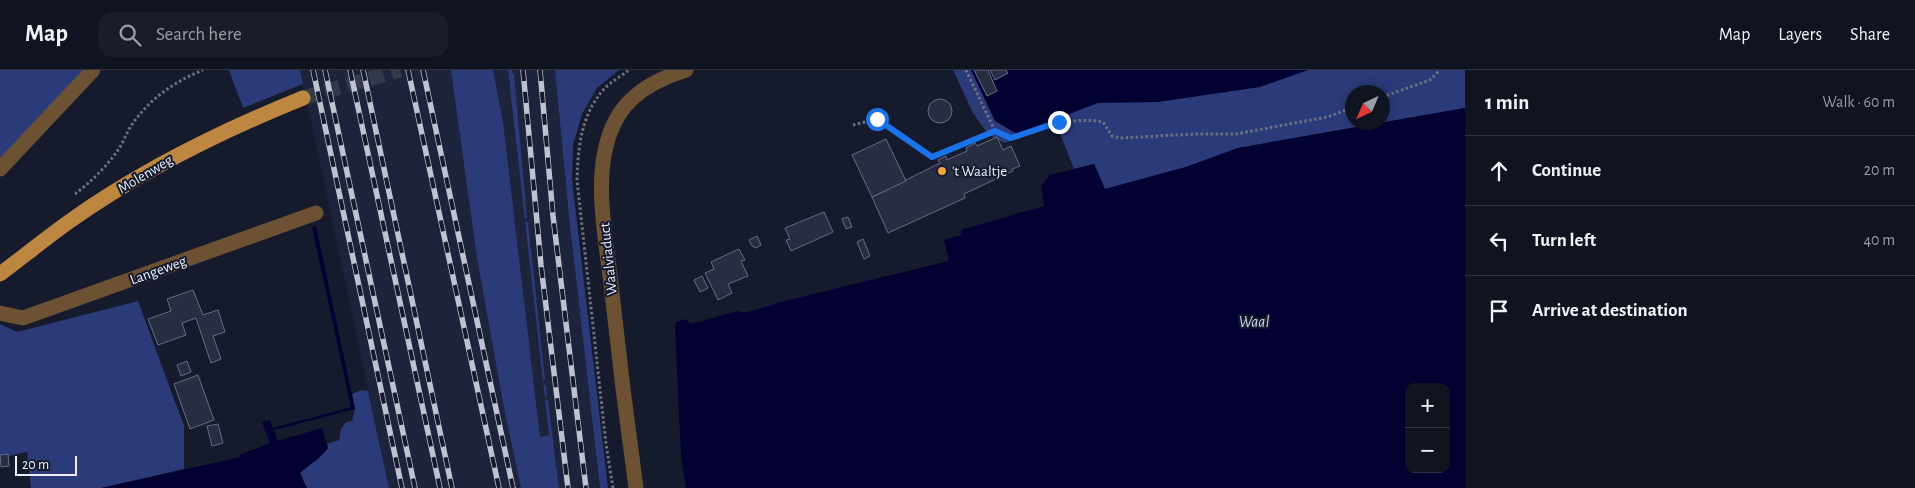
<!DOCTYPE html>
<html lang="en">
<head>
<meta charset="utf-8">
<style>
	:root { --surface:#101421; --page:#191d2a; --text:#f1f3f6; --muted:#9c9ea5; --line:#30333f }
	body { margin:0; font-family:"Alegreya Sans",sans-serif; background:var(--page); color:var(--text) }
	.controls { position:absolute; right:15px; bottom:15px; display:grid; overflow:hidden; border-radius:10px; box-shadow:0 2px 12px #0003 }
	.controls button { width:45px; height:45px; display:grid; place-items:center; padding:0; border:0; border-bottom:1px solid var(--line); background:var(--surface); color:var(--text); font:25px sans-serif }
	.compass { position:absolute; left:1345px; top:15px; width:45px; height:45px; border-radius:50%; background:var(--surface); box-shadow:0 2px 12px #0003; rotate:224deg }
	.scale { position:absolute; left:15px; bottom:12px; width:62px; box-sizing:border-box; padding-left:5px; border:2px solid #ecf0fd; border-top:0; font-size:14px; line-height:18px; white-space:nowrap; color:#ecf0fd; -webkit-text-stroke:4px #151a2c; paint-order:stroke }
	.stop { position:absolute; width:15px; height:15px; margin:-11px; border:4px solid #1a73e8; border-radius:50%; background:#fff }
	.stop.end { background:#1a73e8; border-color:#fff; box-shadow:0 1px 5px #0008 }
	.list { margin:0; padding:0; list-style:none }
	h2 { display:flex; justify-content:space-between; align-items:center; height:65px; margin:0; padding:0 20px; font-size:21px }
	h2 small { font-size:16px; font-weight:400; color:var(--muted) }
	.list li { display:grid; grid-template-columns:32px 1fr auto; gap:15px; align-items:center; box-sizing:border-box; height:70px; padding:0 20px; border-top:1px solid var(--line) }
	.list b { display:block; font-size:19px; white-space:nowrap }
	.list em { font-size:16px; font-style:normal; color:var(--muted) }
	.icon { flex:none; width:28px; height:28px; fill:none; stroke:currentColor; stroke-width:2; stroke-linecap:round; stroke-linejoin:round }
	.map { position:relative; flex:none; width:1465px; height:418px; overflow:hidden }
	header { display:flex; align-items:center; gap:30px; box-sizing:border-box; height:70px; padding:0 25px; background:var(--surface); border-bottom:1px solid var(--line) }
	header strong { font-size:24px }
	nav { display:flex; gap:28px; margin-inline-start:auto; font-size:18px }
	.search { width:350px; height:45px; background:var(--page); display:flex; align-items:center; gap:12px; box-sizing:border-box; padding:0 18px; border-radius:15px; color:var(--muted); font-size:19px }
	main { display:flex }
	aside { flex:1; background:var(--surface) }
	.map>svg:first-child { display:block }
</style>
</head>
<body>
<header>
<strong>Map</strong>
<div class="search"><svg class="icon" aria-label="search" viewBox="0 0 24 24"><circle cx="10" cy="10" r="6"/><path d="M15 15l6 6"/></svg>Search here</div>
<nav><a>Map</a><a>Layers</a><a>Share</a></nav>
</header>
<main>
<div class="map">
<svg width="1465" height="418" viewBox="0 0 1465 418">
	<rect width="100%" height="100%" fill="#151a2c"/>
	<path fill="#1c233a" d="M300,0H555L569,147L600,418H389Z"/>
	<g fill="#2b3a79" fill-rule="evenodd">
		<path d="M0,0H98L0,91Z"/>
		<path d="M229,0H300L303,14L243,38Z"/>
		<path d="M451,0H493L494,5L503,52L540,367L549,365L508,0H512V3L514,4L527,148L525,149V152H528L545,309L543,310L544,315H546L547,326L545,327L546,330H548L559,418H521L504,338L477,188Z"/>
		<path d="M555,0H619L597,18L582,44L573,75L572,110L608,418H600L569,147Z"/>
		<path d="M953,0H1465V38L1238,78L1186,97L1105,119L1094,94L1074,99L1057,56L1004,73L988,64L973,43ZM1352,22H1382V52H1352Z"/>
		<path d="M138,231L184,356V399L101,418H31L27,382L0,388V254L17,262Z"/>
		<path d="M361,320L368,321L389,418H307L300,403C311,393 319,390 328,378L327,374L339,370L341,359L346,352L352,351L355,339L352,324Z"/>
	</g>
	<g fill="#030032" fill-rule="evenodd">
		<path d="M971,0H1308L1260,17L1158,32L1098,33L1017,64L995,51Z"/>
		<path d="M1465,38V418H686L681,386L675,258L676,252L686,249L691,254L738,241L744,243L789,230L949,191L944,170L962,165L961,160L1044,136L1041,116L1050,105L1094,94L1105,119L1186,97L1238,78ZM1409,317H1446V399H1409Z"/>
		<path d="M316,156L355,339L274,360L278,371L322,358L328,378C318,391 311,393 300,403L305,415L307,418H101L241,387L239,385L270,373L262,352L270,350L273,358L351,337L312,157Z"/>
	</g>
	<g fill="#282e41" stroke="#666d83">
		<path d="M974,0H988L997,21L987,26Z"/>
		<path d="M990,0H1006L1008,3L995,10Z"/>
		<circle cx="940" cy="41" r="12"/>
		<path d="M997,67L1003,80L1011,76L1020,96L1012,99L1013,101L964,124L965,128L888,163L872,127L940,93L938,90L946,86L947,90L967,81L966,78L975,73L977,76Z"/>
		<path d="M886,69L906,111L872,127L852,85Z"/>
		<path d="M824,142L833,162L791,181L786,170L790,169L785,158Z"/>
		<path d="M848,147L852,157L846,159L842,149Z"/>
		<path d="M757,166L761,175L756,178L752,176L749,170Z"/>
		<path d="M863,169L870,186L864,189L857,172Z"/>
		<path d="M739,179L745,190L741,191L748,206L728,214L732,223L718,230L705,203L714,199L711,192Z"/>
		<path d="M702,206L708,218L700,222L694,210Z"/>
		<path d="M193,220L203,245L218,240L225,262L213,266L221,289L211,293L196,248L182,253L186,265L158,275L148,249L171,241L167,229Z"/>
		<path d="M187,291L191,302L181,306L177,295Z"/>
		<path d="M198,305L214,350L190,359L174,314Z"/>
		<path d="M218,354L223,373L212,376L207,356Z"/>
		<path d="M8,384L9,396L1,397L0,385Z"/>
	</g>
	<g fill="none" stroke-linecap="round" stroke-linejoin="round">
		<path stroke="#353a4b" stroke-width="15" stroke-dasharray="15 8" stroke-linecap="butt" d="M303,28L400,0"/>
		<g stroke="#6d7181" stroke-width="3" stroke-dasharray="2.5 2.5" stroke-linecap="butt">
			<path d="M966,0L995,61L1011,68C1041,58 1071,46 1103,52L1112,66L1120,68L1196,64H1236L1327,47L1352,38"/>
			<path d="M1382,27L1430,10L1440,0"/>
			<path d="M853,55L877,49L932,87L995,61"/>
			<path d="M75,124C91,112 107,96 118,80C123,73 126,64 131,56C148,30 175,11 203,0"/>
			<path d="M613,418L606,374L577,110C578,77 581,45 604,19C611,12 621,6 629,0"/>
		</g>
		<g stroke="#6c5132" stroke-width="15">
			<path d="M0,99L93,0"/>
			<path d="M0,243L23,248L316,143"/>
			<path d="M636,418C627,353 619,288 612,223C607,172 591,107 612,58C625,26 654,10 686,0"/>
		</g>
		<path stroke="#be8741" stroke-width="15" d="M0,204C23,187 46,168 70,151C142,100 221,61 303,28"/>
		<defs>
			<g id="rail">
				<path d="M313,0L402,418"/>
				<path d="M325,0L415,418"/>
				<path d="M350,0L440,418"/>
				<path d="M363,0L452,418"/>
				<path d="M408,0L499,418"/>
				<path d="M423,0L513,418"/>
				<path d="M523,0L541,195L568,418"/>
				<path d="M540,0L553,146L586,418"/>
			</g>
		</defs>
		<use href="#rail" stroke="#bfc3d1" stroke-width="5.5"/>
		<use href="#rail" stroke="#151a2c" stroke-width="4" stroke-dasharray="11" stroke-linecap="butt"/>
	</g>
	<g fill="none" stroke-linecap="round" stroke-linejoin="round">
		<path stroke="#1a73e8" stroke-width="6" d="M877,49L932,87L995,61L1011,68L1059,52"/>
	</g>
	<circle fill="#f1a540" stroke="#151a2c" stroke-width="2" cx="942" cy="101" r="5"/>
	<g text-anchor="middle" stroke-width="4" stroke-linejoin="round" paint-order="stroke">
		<g font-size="15" fill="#ecf0fd" stroke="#151a2c" text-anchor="start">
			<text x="952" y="106">'t Waaltje</text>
		</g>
		<g font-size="15" fill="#ecf0fd" stroke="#151a2c">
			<text transform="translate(145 104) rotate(-31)" y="5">Molenweg</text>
			<text transform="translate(608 189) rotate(-96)" y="5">Waalviaduct</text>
			<text transform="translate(158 200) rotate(-20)" y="5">Langeweg</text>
		</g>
		<g font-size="16" font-style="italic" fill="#d0d8ee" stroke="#151a2c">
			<text x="1254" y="257">Waal</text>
		</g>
	</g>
</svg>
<div class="controls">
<button>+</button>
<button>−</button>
</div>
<svg class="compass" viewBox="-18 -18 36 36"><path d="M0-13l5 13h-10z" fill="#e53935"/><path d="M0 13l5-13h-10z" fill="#9c9ea5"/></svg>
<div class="scale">20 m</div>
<div class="stop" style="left:877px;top:49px"></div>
<div class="stop end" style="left:1059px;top:52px"></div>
</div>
<aside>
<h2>1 min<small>Walk · 60 m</small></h2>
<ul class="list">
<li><svg class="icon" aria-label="ahead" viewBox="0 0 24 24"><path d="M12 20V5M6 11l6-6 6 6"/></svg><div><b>Continue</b></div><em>20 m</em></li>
<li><svg class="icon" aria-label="left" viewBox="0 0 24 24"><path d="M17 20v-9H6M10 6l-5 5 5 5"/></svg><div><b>Turn left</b></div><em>40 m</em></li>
<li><svg class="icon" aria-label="arrive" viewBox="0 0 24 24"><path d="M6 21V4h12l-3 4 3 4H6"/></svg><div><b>Arrive at destination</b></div></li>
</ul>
</aside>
</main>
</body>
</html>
